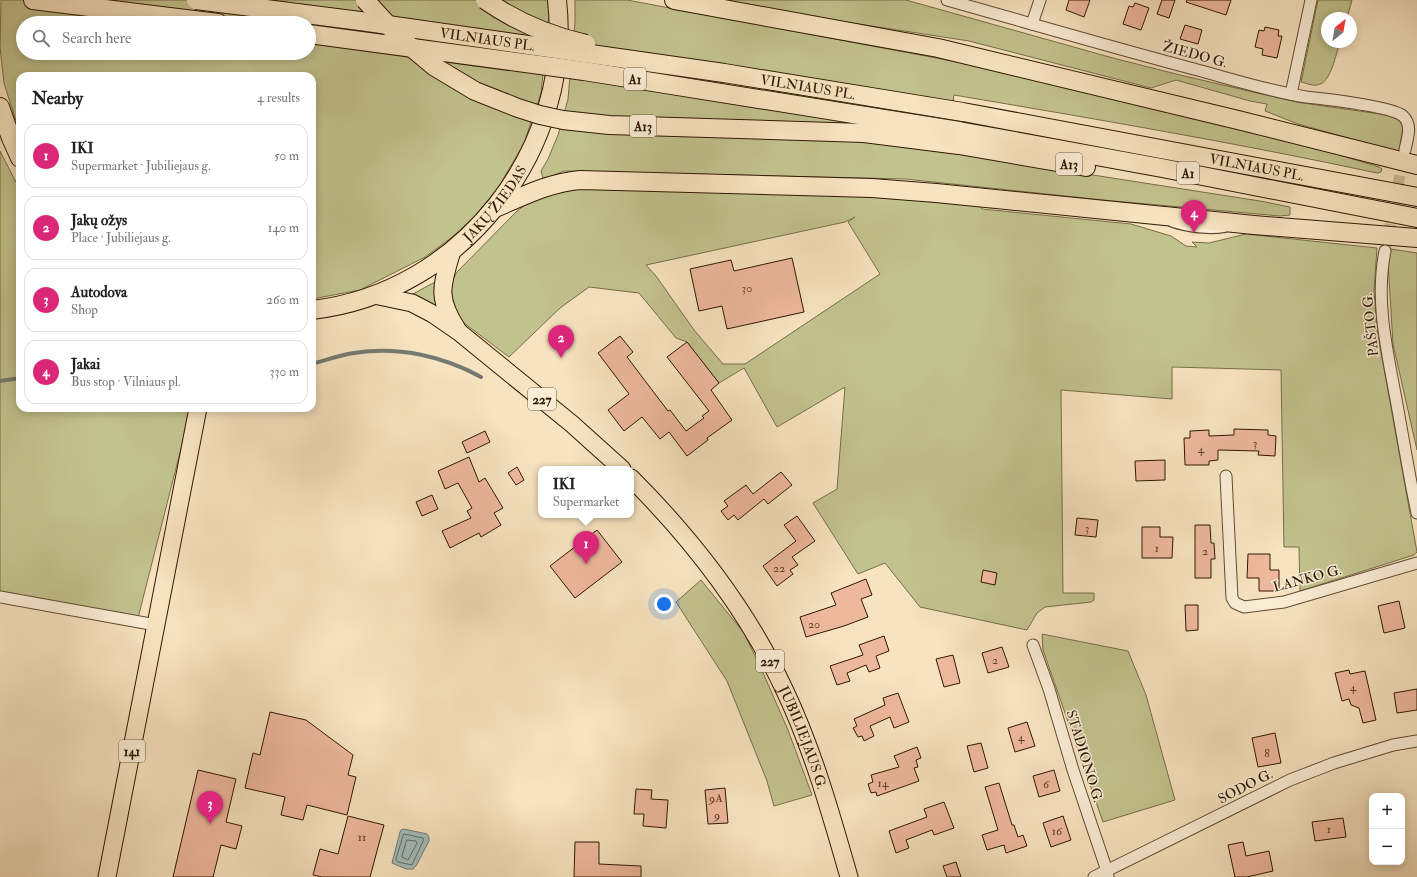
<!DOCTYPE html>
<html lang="en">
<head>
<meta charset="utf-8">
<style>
	:root { --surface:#fff; --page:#f2f2f2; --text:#222; --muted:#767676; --line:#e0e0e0; --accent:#db2777 }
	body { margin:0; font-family:"IM FELL Double Pica",serif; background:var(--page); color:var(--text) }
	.controls { position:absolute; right:12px; bottom:12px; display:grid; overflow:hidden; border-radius:8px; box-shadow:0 2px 10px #0003 }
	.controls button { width:36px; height:36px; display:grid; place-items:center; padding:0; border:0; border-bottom:1px solid var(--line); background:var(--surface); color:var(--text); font:20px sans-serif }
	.compass { position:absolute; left:1321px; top:12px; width:36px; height:36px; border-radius:50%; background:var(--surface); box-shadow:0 2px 10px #0003; rotate:31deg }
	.you { position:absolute; left:664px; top:604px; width:14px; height:14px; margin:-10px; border:3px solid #fff; border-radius:50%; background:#1a73e8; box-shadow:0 0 0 6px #1a73e833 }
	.badge { display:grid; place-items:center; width:26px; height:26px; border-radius:50%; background:var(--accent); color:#fff; font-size:13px; font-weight:700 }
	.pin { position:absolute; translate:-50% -33px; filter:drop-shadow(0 1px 2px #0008) }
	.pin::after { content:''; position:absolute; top:21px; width:14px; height:12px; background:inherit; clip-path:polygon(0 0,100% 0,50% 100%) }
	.popup { position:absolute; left:538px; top:466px; width:96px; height:52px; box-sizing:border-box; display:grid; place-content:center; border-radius:8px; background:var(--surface); filter:drop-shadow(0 1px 3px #0005); font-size:13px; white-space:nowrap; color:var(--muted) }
	.popup b { font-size:15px; color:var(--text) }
	.popup::after { content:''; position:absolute; left:50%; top:100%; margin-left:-8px; border:8px solid transparent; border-top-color:var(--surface) }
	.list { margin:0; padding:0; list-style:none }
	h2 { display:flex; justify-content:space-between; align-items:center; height:52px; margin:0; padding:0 16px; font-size:17px }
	h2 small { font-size:13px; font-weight:400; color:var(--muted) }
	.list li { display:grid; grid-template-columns:26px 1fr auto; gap:12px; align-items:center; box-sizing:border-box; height:64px; margin:0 8px 8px; padding:0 8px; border:1px solid var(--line); border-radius:12px }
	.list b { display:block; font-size:15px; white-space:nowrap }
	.list p { margin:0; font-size:13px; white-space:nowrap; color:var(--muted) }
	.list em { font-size:13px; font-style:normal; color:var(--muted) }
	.icon { flex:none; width:22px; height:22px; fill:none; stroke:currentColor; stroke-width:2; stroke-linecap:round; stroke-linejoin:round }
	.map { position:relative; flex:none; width:1417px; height:877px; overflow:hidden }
	.search { position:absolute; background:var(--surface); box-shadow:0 2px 10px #0003; left:16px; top:16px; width:300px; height:44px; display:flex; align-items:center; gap:10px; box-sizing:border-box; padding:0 14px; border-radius:22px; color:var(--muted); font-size:15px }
	.panel { position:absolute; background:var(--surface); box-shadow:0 2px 10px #0003; left:16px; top:72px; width:300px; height:340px; border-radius:12px }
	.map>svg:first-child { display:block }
</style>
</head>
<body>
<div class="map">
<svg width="1417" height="877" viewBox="0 0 1417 877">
	<rect width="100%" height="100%" fill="#f7e3c0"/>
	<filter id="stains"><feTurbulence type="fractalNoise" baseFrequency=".005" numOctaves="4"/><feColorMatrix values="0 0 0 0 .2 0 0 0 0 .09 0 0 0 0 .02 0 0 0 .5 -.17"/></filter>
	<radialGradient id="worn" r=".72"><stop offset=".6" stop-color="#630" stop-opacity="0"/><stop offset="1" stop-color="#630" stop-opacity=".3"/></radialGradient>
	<g fill="#c2c28e" stroke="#796d47" fill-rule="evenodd">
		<path d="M1,0H548L550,10L541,93L524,143L498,188L475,216L451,238L425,257L360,290L312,299V76H20V134L4,83L0,47ZM23,23H309V53H23Z"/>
		<path d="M575,0H627L984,67L1264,132L1379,167L1382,169L1381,172L1377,173C1237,143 1096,119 954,95L945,152L1260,201L1290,207V215L1280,216L1103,200L905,179L564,171L549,177L543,178L541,171L548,159L558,135L568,99L575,22Z"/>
		<path d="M725,0H906L1113,58L1180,75L1296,102L1387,115L1399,120L1403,127L1399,152L1298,124L1265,111L1267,104L1250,101L1176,80L1151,88L969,41L813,17Z"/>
		<path d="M1318,0H1352L1347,18H1327V42H1340C1336,53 1331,84 1317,85C1312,86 1306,83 1301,82Z"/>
		<path d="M0,151L20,190V408H189L188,421L138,618L0,593Z"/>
		<path d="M571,187L918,197L979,204L982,209L1131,224L1171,236L1186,246L1197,247L1192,242L1209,243L1246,234L1377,248L1374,291L1377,330L1417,552L1414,555L1300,591L1299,547H1284L1281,370L1172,367V399L1061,390L1063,593H1094V600L1091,602L1045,607L1037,613L1027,630L920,607L885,563L858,574L813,503L837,489L845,387L777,427L744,368L719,383L687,342L676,338L639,293L589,287L560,308L509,357L460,320L452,308L451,283L457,272L515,213L532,199ZM855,217L848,222L880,274L745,364H723L694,330L656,276L646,265L845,222Z"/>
		<path d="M1391,249L1417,253V450L1393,344L1388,262Z"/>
		<path d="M435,282V301L440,310L411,295Z"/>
		<path d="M701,580L744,633L764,675L788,730L812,795L774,806L767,781L727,681L676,602Z"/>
		<path d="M1042,634L1128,651L1146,695L1175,800L1103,822L1043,650Z"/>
	</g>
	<path fill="#a1bcbc" stroke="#747a71" d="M404,829L427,834L429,837V841L416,866L413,869H406L392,863L400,832L401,830Z"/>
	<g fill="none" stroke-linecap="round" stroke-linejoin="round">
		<g stroke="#686a5e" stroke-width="1">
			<path d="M404,834L423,838L424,839L412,865L398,862L396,860Z"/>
			<path d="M407,840L416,841L417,843L408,860L402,857Z"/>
		</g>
		<g stroke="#747a71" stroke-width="4">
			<path d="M312,364C326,360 340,355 354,353C398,346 443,356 481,377"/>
			<path d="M0,381L20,378"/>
		</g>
	</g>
	<g fill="#eeb89d" stroke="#301800">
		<path d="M1069,0H1090L1084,17L1066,10Z"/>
		<path d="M1162,0H1175L1169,18L1157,14Z"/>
		<path d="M1187,0H1231L1226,15L1186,2Z"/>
		<path d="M1135,3L1149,8L1141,30L1123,24L1129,6L1133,7Z"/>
		<path d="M1185,25L1202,30L1198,44L1180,39Z"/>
		<path d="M1265,27L1279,30L1278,36H1282L1277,58L1262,55L1263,49L1255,47L1259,30L1264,31Z"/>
		<path d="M792,258L804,312L727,329L722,306L699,311L690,269L731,260L734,271Z"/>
		<path d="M620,336L633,352L627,357L668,411L670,410L686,431L704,418L702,416L709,411L667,357L687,342L719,383L711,390L732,420L707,438L708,440L687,456L669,432L660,439L642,417L624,431L608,410L629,394L598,353Z"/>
		<path d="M1234,429L1268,430V435L1276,436L1275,456L1258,455L1259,451L1218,450V460L1209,461V465H1185L1184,438H1190V431L1209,430V436L1234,435Z"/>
		<path d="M485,431L490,442L467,453L462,442Z"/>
		<path d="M469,457L479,482L485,478L503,508L494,513L501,525L481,537L479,533L450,548L442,531L471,518L467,511L472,508L458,483L445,489L438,471Z"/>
		<path d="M1165,460V480L1136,481L1135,461Z"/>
		<path d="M517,467L524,480L516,485L508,473Z"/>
		<path d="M781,472L792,485L768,504L764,499L738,520L734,515L728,520L721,511L728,506L724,501L746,485L753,494Z"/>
		<path d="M432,495L438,509L422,516L416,502Z"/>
		<path d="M797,516L815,541L792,557L798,565L790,570L793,574L777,586L763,566L796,541L784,525Z"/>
		<path d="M1077,518L1098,520L1096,537L1075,535Z"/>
		<path d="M1195,525H1210L1211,543H1214L1215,559H1211V578H1195Z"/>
		<path d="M1142,527H1160V537H1173L1172,558H1142Z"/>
		<path d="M597,530L622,562L575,598L550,566Z"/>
		<path d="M1248,554H1270V570H1279V591H1259V578H1247Z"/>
		<path d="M983,570L997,573L995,585L981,582Z"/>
		<path d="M866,579L872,595L861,599L868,617L844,626L806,637L800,617L836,605L831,593Z"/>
		<path d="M1399,601L1405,628L1384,633L1378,606Z"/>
		<path d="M1185,605H1198V630L1186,631Z"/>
		<path d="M884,636L889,651L876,656L880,668L869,672L866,665L847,673L850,681L837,685L830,666L863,655L859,645Z"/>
		<path d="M1002,647L1009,667L988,673L982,653Z"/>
		<path d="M953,655L960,683L944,687L936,659Z"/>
		<path d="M1349,670L1350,674L1365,671L1376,720L1363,723L1359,708L1351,705L1349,699L1342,701L1335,673Z"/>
		<path d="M1417,689V710L1397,713L1394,693Z"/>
		<path d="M898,693L909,722L894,728L890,717L870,726L874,736L864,741L862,736L858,737L853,728L857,726L854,719L885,705L883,698Z"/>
		<path d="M270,712L306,720L353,755L348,775L356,777L347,815L307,805L303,820L281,815L285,797L245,788L253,753L260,755Z"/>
		<path d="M1027,722L1035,746L1015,752L1008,728Z"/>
		<path d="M1275,733L1281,763L1258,767L1252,738Z"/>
		<path d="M981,743L988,768L974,772L967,746Z"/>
		<path d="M917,747L921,758L916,760L918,767L914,768L919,781L877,796L876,792L871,793L868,784L873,782L871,775L899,767L894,756Z"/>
		<path d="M198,770L236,779L226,822L242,826L236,849L221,845L213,877H173Z"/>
		<path d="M1054,770L1060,791L1039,797L1033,776Z"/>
		<path d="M999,783L1012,825H1014L1018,837L1023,835L1027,846L1006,853L1004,845L987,850L982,835L998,830L985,787Z"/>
		<path d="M725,788L728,823L708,824L705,790Z"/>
		<path d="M636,789L652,790L651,799L668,800L666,828L643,826L644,814H634Z"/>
		<path d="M944,802L954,828L934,835L932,830L906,840L909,848L896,853L889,831L927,817L924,809Z"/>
		<path d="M348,816L384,825L370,877H322L313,875L320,849L338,854Z"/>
		<path d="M1063,816L1071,840L1051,847L1043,823Z"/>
		<path d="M1343,818L1346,837L1315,841L1312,822Z"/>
		<path d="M575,842H599V864L641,866V877H574Z"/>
		<path d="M1243,842L1246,856L1269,851L1273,871L1247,877H1235L1228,845Z"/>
		<path d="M956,862L961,877H947L943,866Z"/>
	</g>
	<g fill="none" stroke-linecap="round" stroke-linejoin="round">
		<path stroke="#cfba9a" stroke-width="11" stroke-dasharray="11 5.5" stroke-linecap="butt" d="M1385,251L1404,155"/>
		<defs>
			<path id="service" d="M1172,224C1187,229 1210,232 1225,229"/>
			<g id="minor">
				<path d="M947,0C1029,23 1111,47 1194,69C1231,79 1268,91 1306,97C1324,99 1391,106 1403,116C1413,125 1407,139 1405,150"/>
				<path d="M1032,24L1040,0"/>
				<path d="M1291,94L1311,0"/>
				<path d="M1385,251C1375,301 1387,350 1396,399C1403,437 1409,475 1417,513"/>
				<path d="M1226,476L1232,598L1235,603L1244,607L1284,602L1417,563"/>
				<path d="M0,597L156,625"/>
				<path d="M1033,645L1049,689L1073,770L1107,871L1108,877"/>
				<path d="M1094,877L1290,780L1334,763L1393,745L1417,741"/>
			</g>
			<g id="primary">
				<path d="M452,251C442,285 436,297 457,329"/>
				<path d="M374,295L412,303L433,314L459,332L572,424L622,469"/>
				<path id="s1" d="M631,478C693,540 748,611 785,691C813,750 831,814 849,877"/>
				<path d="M107,877L198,408"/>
			</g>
			<g id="trunk">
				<path d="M33,0L218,23"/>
				<path d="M674,0L938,48L1238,120L1417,165"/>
				<path id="s2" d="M724,73L963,112L1417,197"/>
				<path d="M0,107L11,138L20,158"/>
				<path d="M959,131L1162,168L1417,218"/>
				<path d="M959,145L1086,167"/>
				<path d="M495,208C524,196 548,183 580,180L872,188L936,193L1254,225L1417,238"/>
				<path id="s3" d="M312,310C462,293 574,149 557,0"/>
			</g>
		</defs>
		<use href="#service" stroke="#624b30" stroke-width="8"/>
		<use href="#minor" stroke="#624b30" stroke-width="13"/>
		<use href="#primary" stroke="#301800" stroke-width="19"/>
		<use href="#trunk" stroke="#301800" stroke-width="20"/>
		<use href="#service" stroke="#faedd6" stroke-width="5.5"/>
		<use href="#minor" stroke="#faedd6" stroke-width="11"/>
		<use href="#primary" stroke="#f7e3c0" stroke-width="17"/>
		<use href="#trunk" stroke="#f7e3c0" stroke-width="18"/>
		<defs>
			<g id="trunk-bridge">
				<path id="s4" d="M196,0L360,21L724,73"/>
				<path d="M365,0L399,37L435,67L475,91L518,108L540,115L563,120L609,125L864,133L959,145"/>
				<path d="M485,0C515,21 551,36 586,44"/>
				<path d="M309,34L584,71L959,131"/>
			</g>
		</defs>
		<use href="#trunk-bridge" stroke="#301800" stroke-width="20" stroke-linecap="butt"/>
		<use href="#trunk-bridge" stroke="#f7e3c0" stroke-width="18"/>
	</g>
	<g text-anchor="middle" stroke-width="3" stroke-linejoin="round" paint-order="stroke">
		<g font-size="12" fill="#604027">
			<text x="747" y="292">30</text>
			<text x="1255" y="447">3</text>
			<text x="1201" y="453">4</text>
			<text x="1087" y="532">3</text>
			<text x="1157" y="552">1</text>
			<text x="1205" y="555">2</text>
			<text x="779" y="572">22</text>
			<text x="814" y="628">20</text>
			<text x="995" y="664">2</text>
			<text x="1353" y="691">4</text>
			<text x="1021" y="741">4</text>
			<text x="1267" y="757">8</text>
			<text x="883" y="787">14</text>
			<text x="1046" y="788">6</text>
			<text x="716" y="802">9A</text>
			<text x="717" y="819">9</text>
			<text x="1329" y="833">1</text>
			<text x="1057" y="835">16</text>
			<text x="362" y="841">11</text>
		</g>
		<g fill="#faedd6" stroke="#6d5840" stroke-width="1">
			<rect x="624" y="68" width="22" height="22" rx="3"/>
			<rect x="630" y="115" width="26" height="22" rx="3"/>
			<rect x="1056" y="153" width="26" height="22" rx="3"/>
			<rect x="1177" y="162" width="22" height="22" rx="3"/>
			<rect x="528" y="388" width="28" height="22" rx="3"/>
			<rect x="756" y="650" width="28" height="22" rx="3"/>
			<rect x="119" y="740" width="26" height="22" rx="3"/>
		</g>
		<g font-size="13" font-weight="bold" fill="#301800">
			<text x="635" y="84">A1</text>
			<text x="643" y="131">A13</text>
			<text x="1069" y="169">A13</text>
			<text x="1188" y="178">A1</text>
			<text x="542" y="404">227</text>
			<text x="770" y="666">227</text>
			<text x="132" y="756">141</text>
		</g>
		<g font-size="14" fill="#301800" stroke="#faedd6">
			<text dy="5" stroke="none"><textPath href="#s4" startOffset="294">VILNIAUS PL.</textPath></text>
			<text transform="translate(1195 54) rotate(15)" y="5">ŽIEDO G.</text>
			<text dy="5" stroke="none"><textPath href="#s2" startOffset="85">VILNIAUS PL.</textPath></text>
			<text dy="5" stroke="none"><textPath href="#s2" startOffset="541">VILNIAUS PL.</textPath></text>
			<text dy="5" stroke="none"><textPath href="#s3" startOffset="218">JAKŲ ŽIEDAS</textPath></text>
			<text transform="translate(1370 325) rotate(-96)" y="5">PAŠTO G.</text>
			<text transform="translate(1307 578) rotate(-15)" y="5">LANKO G.</text>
			<text dy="5" stroke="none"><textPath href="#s1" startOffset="314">JUBILIEJAUS G.</textPath></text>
			<text transform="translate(1085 756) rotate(73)" y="5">STADIONO G.</text>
			<text transform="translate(1245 786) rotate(-27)" y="5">SODO G.</text>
		</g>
	</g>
	<rect width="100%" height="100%" filter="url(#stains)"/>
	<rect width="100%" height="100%" fill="url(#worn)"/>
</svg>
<div class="controls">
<button>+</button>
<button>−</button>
</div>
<svg class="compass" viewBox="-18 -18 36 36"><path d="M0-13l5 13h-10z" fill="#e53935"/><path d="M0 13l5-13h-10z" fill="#767676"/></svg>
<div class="you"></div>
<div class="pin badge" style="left:586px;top:564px">1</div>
<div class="popup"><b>IKI</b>Supermarket</div>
<div class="pin badge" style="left:561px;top:358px">2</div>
<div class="pin badge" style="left:210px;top:824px">3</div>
<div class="pin badge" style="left:1194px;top:233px">4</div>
<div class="search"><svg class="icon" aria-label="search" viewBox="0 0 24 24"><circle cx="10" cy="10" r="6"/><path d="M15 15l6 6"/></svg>Search here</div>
<section class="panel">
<h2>Nearby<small>4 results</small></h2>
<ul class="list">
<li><span class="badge">1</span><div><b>IKI</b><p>Supermarket · Jubiliejaus g.</p></div><em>50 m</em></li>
<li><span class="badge">2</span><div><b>Jakų ožys</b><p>Place · Jubiliejaus g.</p></div><em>140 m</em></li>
<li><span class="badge">3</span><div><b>Autodova</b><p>Shop</p></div><em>260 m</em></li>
<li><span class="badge">4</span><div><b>Jakai</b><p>Bus stop · Vilniaus pl.</p></div><em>330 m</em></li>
</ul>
</section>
</div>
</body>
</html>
